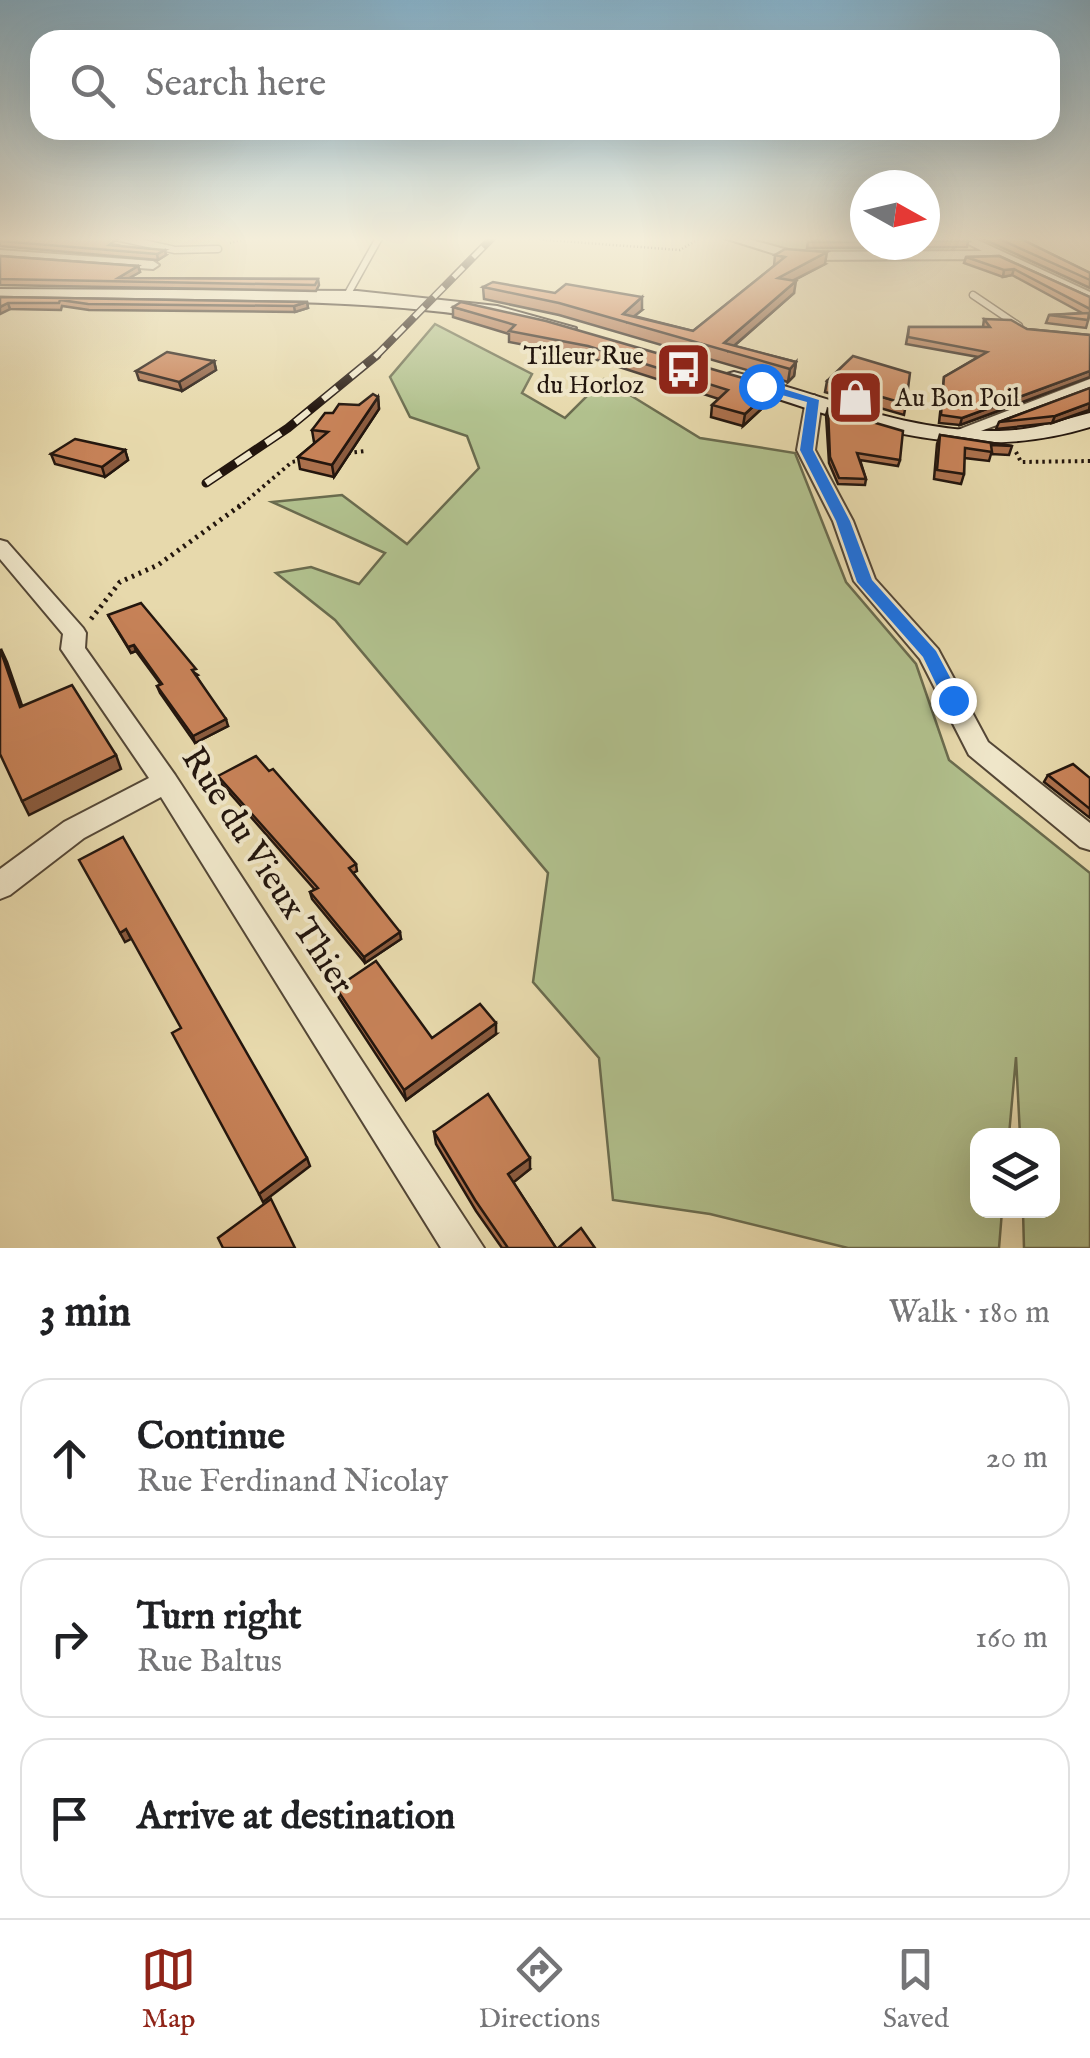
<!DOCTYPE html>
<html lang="en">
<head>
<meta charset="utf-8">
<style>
	:root { --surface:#fff; --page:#f2f2f2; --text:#202124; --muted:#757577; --line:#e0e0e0; --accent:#8f2418 }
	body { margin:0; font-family:"IM FELL English",serif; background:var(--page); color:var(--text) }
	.controls { position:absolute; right:30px; bottom:30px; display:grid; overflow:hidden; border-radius:20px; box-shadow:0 10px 40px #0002 }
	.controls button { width:90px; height:90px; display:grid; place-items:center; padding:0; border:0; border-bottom:2px solid var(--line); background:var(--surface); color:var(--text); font:50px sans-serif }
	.compass { position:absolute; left:850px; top:170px; width:90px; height:90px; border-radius:50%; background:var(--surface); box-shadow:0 10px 40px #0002; rotate:98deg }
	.stop { position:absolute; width:30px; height:30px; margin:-22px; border:8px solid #1a73e8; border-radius:50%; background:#fff }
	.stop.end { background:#1a73e8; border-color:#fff; box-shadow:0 2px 10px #0008 }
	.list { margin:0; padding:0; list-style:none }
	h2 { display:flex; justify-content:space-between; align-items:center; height:130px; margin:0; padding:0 40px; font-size:42px }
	h2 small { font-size:32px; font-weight:400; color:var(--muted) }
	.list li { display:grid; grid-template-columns:65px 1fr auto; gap:30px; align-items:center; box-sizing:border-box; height:160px; margin:0 20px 20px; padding:0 20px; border:2px solid var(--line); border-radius:30px }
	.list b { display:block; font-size:38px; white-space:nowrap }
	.list p { margin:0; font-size:32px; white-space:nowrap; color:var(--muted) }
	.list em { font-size:32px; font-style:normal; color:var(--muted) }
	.icon { flex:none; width:55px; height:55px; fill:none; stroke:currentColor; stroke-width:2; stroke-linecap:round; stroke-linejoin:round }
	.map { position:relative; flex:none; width:1090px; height:1248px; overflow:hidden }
	.search { position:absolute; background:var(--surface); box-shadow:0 10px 40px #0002; left:30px; right:30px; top:30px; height:110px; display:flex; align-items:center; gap:25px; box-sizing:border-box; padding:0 35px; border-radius:30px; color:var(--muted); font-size:38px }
	.sheet { height:670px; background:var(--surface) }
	nav { display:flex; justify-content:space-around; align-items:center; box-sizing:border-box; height:140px; border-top:2px solid var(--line); background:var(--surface); font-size:28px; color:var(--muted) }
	nav a { display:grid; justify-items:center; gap:5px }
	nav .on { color:var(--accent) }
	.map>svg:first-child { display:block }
</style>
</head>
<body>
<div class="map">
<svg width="1090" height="1248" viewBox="0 0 1090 1248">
	<rect width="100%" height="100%" fill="#e7d9ac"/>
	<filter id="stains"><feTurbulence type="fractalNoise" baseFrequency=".002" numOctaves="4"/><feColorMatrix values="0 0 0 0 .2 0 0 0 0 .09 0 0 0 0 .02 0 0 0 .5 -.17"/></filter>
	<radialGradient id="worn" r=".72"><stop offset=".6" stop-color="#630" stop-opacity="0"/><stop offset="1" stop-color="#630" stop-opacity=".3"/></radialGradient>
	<g fill="#b1c08d" stroke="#6a6b4e" stroke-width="2.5">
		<path d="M743,237H865V245H925V237L960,241L951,251L805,254Z"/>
		<path d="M435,324L532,374L522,393L565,418L604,379L700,438L795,453L846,582L916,664L949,760L1090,873V1248H1024L1023,1211L1052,1210V1136L1020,1135L1016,1057L1009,1135L978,1136V1210L1002,1211L999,1248H848L710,1214L613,1200L599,1058L533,982L548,873L335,620L276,573L311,567L359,584L385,553L272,502L342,495L407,544L479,468L467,436L410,417L390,377Z"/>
	</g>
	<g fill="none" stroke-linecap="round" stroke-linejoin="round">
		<defs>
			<g id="lane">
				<path d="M116,237L175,250L218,249"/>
				<path d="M973,295L1019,326"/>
				<path d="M346,297L379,238"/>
			</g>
			<g id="street">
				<path d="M721,237H741L795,252L982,251L955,237H971L1090,292V301L998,259L794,260Z"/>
				<path d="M0,250L153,261L159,265L153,269L0,258Z"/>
				<path d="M1090,379V390L957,440H945L942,436Z"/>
				<path d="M814,395L822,400L815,450L853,521L875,579L938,649L988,742L1090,823V850L1080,847L969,755L920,659L854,581L833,521L797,450L806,400Z"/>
				<path d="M0,540L7,542L83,628L86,633L85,648L175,775L484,1248H441L161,797L84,838L10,895L0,899V869L64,822L149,778L61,649L63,634L0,559Z"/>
			</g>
			<g id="secondary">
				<path d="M0,289L357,291L497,306L576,328L566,334C379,288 191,306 0,299Z"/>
				<path d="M734,372C822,394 906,433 999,431C1031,431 1059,421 1090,413V427C960,467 850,422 727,382V374Z"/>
			</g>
		</defs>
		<use href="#lane" stroke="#544736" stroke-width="9"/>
		<use href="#street" stroke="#544736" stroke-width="4"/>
		<use href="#secondary" stroke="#23160e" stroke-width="4"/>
		<g stroke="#23160e" stroke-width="2.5" stroke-dasharray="1 2.5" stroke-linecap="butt">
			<path d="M508,237L680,250L702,237"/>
			<path d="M230,243L252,237"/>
		</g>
		<g stroke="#23160e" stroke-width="4" stroke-dasharray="2.5 4" stroke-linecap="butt">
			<path d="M1016,452L1021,462L1090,461"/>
			<path d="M348,453L365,451"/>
			<path d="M238,508L292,462L302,460"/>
		</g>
		<path stroke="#23160e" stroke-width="5" stroke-dasharray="2.5 5" stroke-linecap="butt" d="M91,619L120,582L158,565L241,505"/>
		<use href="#lane" stroke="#efe6c9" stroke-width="6"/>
		<use href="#street" fill="#efe6c9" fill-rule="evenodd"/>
		<use href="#secondary" fill="#efe6c9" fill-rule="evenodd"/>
		<defs>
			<path id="rail-far1" d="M375,357L493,237"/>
			<path id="rail" d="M206,483L288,428L377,355"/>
		</defs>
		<use href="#rail-far1" stroke="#23160e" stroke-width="8"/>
		<use href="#rail" stroke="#23160e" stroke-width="9"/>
		<use href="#rail-far1" stroke="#efe6c9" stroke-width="5" stroke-dasharray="14" stroke-linecap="butt"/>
		<use href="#rail" stroke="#efe6c9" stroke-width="6" stroke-dasharray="18" stroke-linecap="butt"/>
	</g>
	<g fill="#ab704c" stroke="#23160e" stroke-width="2.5">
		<path d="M0,237L118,245L117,246L166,255L158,260L0,246Z"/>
		<path d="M865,237V245H925V237L968,241L967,247L807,248L808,242Z"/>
		<path d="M979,237H1017L1090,273V288Z"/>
		<path d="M775,255L825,264L793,281L794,293L734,346L796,362L794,376L788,382L559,315L484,299L483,287L642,310L634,316L693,331L774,266Z"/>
		<path d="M0,256L138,266L140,272L129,278L318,279L319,285L316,291L0,285Z"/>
		<path d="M999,256L1090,297V317H1089L1086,328L1046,323L1049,315L1082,313L1012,275L1003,277L964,263L966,257Z"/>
		<path d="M0,297L307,302L308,308L295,312L89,310L62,306L61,310L10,309Z"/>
		<path d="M453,307L774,387L772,399L743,426L711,417L712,405L719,399L588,357L509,342V334L453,317Z"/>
		<path d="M984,319L1027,329L1090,335V377L960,425L939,423L944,377L978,357L906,344L909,327H983Z"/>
		<path d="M214,361L216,370L182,391L139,380L136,371Z"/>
		<path d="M827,381L906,404L904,415L825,392Z"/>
		<path d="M1090,388V410H1089L1052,423L996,429L999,422Z"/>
		<path d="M378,397L379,409L334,477L300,469L298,457L316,442H314L312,430L333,413L359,405Z"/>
		<path d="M828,409L900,460L898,466L860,460L866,479L865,485L838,484L829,463L826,415Z"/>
		<path d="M940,435L1012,446L1009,455L991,454L989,461L964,458V474L961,484L934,479L937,444Z"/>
		<path d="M125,450L128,460L105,477L55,464L51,454Z"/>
		<path d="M108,615L198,675L196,676L228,726L195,743L160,693L157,686L161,685L136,651L131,653Z"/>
		<path d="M269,771L356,864L357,871L353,873L401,939L365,963L312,899L310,892L315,890L220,782L218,776Z"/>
		<path d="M1048,775L1090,778V818L1044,782Z"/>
		<path d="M336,988L432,1038L496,1034L406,1100L339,998Z"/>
		<path d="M434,1132L530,1169L513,1182L556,1248H502L476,1211L436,1144Z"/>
	</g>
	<g fill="#8b5b3e" stroke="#23160e" stroke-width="2.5">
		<path d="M165,250L166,255L158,260L157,254Z"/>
		<path d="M827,252L825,264L776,289L778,278Z"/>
		<path d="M138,266L140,272L124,281L118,278Z"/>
		<path d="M1014,269L1012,275L1003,277L1004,270Z"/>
		<path d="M796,281L794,293L728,351L724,343Z"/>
		<path d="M642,297V310L627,322L623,314Z"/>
		<path d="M307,302L308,308L295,312L294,306Z"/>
		<path d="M8,303L10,309L0,314V307Z"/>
		<path d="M214,361L216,370L182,391L179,382Z"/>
		<path d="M796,362L794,376L788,382L790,369Z"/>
		<path d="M1090,371V377L960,425L962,418Z"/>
		<path d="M774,387L772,399L743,426L745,414Z"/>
		<path d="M378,397L379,409L334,477L332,465Z"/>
		<path d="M1090,403L1089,410L1052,423L1055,416Z"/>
		<path d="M125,450L128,460L105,477L102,467Z"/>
		<path d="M134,645L136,651L131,653L128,647Z"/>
		<path d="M1,649L7,662L27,720L20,707Z"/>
		<path d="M226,719L228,726L195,743L193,736Z"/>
		<path d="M116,755L121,769L29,815L22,801Z"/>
		<path d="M126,929L131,939L125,942L120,933Z"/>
		<path d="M400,932L401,939L365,963L364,957Z"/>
		<path d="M496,1023V1034L406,1100L404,1090Z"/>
		<path d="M307,1158L310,1166L263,1202L259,1194Z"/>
		<path d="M530,1158V1169L509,1186L508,1174Z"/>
	</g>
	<g fill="#c78258" stroke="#23160e" stroke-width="2.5">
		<path d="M0,237H113L117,239L109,245L165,250L157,254L0,241Z"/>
		<path d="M829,237H865V242H808Z"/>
		<path d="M925,237H961L968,241H925Z"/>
		<path d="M995,237H1017L1090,273V280Z"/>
		<path d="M785,249L827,252L778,278L796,281L724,343L796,362L790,369L559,303L483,287L493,282L555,293L566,284L642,297L623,314L693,331L785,257L775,255Z"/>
		<path d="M0,256L138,266L118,278L318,279L315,285L0,279Z"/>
		<path d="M999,256L1090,297V309L1014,269L1004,270L966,257Z"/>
		<path d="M0,297L307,302L294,306L88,304L60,300L59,303H8L0,307Z"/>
		<path d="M461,302L546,321L774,387L745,414L712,405L728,390L588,346L509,331L515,325L453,307Z"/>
		<path d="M1089,313L1088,320L1049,315Z"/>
		<path d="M984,319L1011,320L1027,329L1090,335V371L962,418L941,415L944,377L987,352L908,337L909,327H990Z"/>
		<path d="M167,352L214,361L179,382L136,371Z"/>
		<path d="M853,356L910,373L906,404L827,381Z"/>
		<path d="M1090,388V403L1055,416L999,422Z"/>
		<path d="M373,394L378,397L332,465L298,457L328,432L312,430L325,413H333L339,404L359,405Z"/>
		<path d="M828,409L903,431L900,460L857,453L866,479L839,478L830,457Z"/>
		<path d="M940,435L1012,446L991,445L992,452L965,448L964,474L937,470Z"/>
		<path d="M75,439L125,450L102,467L51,454Z"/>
		<path d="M141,603L196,669L192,670L226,719L193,736L157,686L162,684L134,645L128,647L108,615Z"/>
		<path d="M0,649L20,707L72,685L116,755L22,801L0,754Z"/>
		<path d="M256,756L269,771L273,769L356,864L349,868L400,932L364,957L310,892L318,888L218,776Z"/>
		<path d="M1073,764L1090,778V809L1048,775Z"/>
		<path d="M123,837L307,1158L259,1194L172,1033L181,1028L126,929L120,933L79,860Z"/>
		<path d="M376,961L432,1038L480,1004L496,1023L404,1090L336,988Z"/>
		<path d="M488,1094L530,1158L508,1174L556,1248H508L475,1200L434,1132Z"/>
		<path d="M271,1199L295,1248H223L218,1238Z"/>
		<path d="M581,1228L595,1248H558Z"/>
	</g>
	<linearGradient id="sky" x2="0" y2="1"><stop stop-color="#87b6d1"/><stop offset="0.58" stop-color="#f4eeda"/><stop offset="1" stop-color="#f4eeda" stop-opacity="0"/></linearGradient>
	<rect width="1090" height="412" fill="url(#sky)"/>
	<path fill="#1a73e8" d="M761,382L819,400L813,450L850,521L872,580L936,651L962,700L959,705H946L923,657L857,582L836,521L800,450L807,402L757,388Z"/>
	<defs>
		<symbol id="bus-square" viewBox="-11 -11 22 22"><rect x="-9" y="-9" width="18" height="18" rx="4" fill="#8f2418" stroke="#efe6c9"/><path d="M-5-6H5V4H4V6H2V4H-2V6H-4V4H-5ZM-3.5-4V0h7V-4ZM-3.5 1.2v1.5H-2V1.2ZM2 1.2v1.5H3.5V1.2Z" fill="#fff"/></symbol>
		<symbol id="shop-square" viewBox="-11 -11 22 22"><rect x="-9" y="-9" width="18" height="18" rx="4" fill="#8f2418" stroke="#efe6c9"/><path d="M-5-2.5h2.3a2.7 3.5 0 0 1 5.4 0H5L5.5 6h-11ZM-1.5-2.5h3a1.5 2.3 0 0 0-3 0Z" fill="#fff"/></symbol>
	</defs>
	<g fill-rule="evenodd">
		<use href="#bus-square" x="652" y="338" width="63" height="63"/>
		<use href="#shop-square" x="824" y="366" width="63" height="63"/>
	</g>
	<g text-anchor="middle" stroke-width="8" stroke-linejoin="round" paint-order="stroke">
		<g font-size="25" fill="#23160e" stroke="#efe6c9" text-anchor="end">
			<text x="644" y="364">Tilleur Rue<tspan x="644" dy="29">du Horloz</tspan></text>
			<text x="895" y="406" text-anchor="start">Au Bon Poil</text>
		</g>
		<g font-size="35" fill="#23160e" stroke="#efe6c9">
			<text transform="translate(269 870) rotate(57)" y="12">Rue du Vieux Thier</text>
		</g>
	</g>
	<rect width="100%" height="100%" filter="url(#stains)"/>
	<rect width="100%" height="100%" fill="url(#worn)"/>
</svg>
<div class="controls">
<button><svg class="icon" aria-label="layers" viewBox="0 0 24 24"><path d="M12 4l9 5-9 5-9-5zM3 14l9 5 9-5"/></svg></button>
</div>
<svg class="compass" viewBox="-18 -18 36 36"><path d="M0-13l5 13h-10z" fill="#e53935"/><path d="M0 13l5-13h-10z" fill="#757577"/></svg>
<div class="stop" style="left:761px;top:386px"></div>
<div class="stop end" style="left:953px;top:700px"></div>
<div class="search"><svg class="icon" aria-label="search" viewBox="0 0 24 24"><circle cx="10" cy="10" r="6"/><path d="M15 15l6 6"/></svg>Search here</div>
</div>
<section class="sheet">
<h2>3 min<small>Walk · 180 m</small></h2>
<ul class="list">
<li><svg class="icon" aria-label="ahead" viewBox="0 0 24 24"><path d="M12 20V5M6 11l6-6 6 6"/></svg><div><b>Continue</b><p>Rue Ferdinand Nicolay</p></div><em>20 m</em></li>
<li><svg class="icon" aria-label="right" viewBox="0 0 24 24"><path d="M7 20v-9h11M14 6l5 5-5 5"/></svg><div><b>Turn right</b><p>Rue Baltus</p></div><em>160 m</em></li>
<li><svg class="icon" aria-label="arrive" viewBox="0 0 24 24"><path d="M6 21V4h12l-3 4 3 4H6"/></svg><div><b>Arrive at destination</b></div></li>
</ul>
</section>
<nav>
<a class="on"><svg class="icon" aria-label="map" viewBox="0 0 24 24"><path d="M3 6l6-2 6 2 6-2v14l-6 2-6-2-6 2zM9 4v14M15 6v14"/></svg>Map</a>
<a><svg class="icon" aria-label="directions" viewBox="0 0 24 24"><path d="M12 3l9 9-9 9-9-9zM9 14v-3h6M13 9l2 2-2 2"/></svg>Directions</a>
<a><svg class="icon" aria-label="saved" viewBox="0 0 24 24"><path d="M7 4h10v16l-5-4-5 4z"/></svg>Saved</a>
</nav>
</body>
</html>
